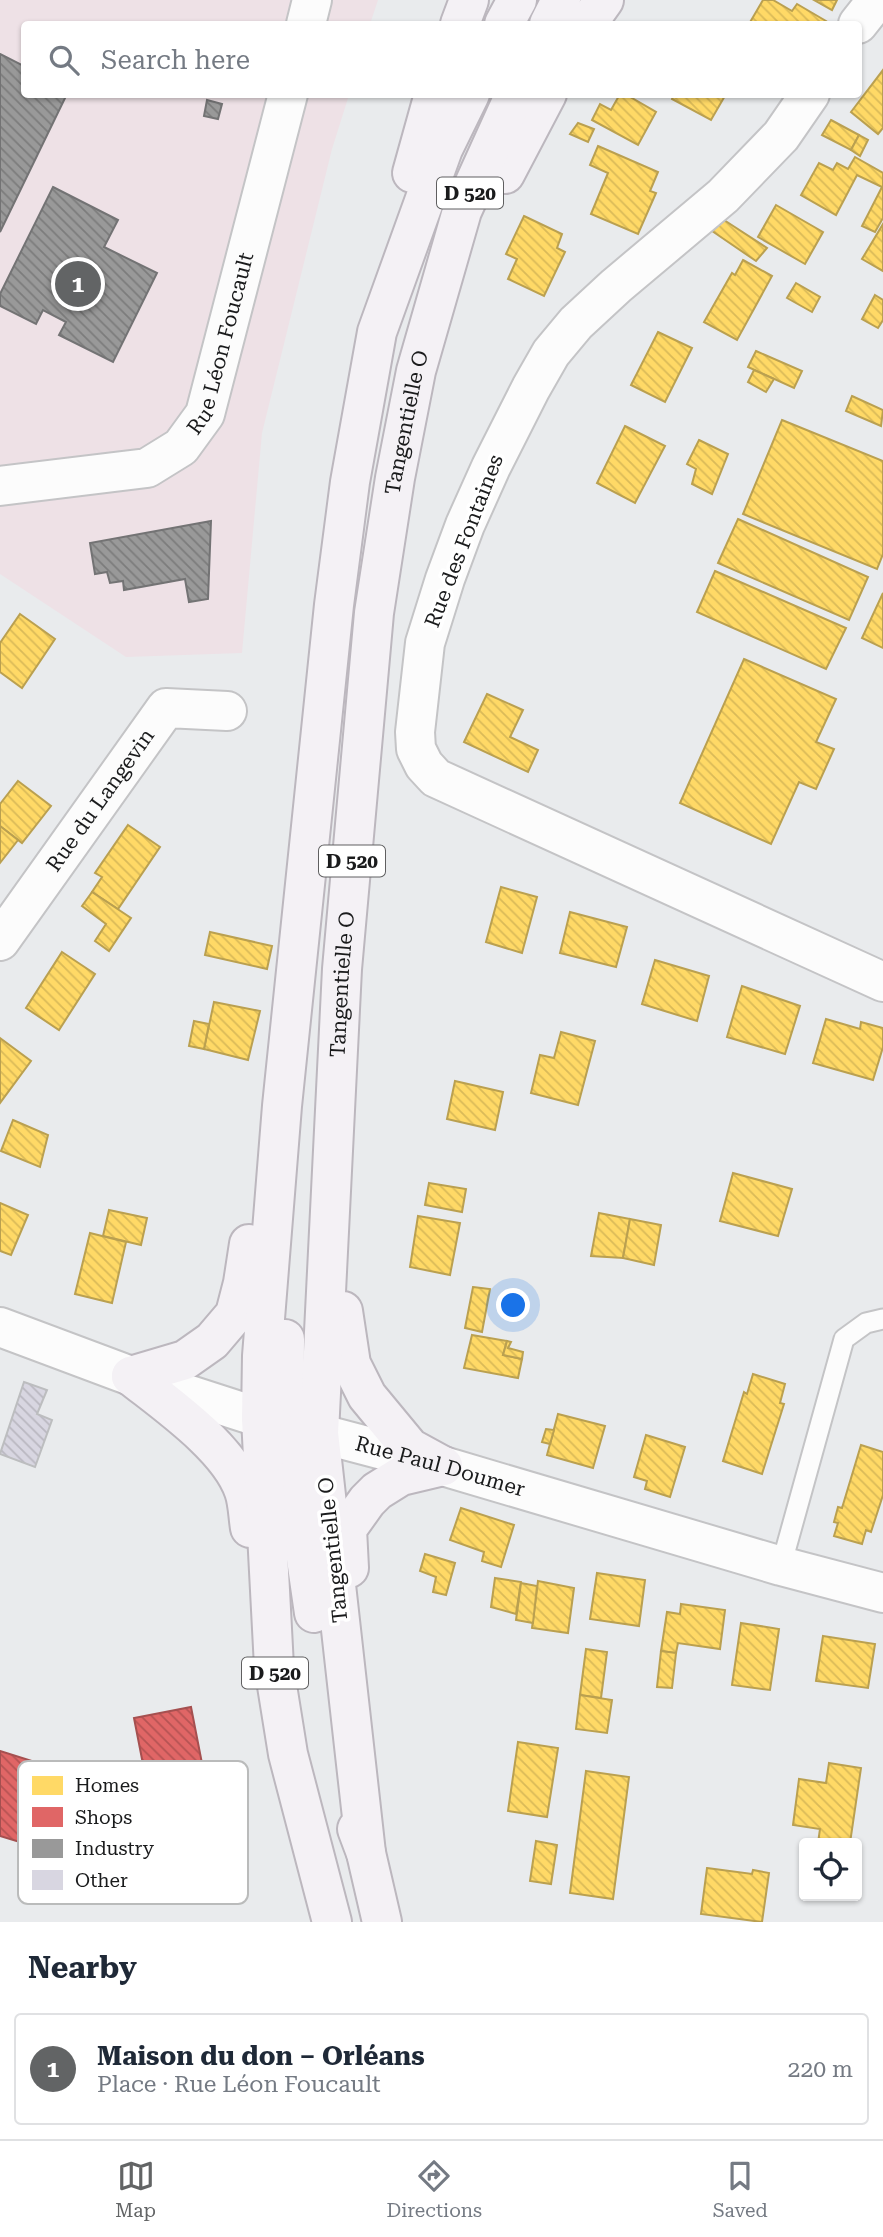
<!DOCTYPE html>
<html lang="en">
<head>
<meta charset="utf-8">
<style>
	:root { --surface:#fff; --page:#f2f2f3; --text:#1f2937; --muted:#747a83; --line:#e0e1e3; --accent:#626465 }
	body { margin:0; font-family:"Roboto Serif",serif; background:var(--page); color:var(--text) }
	.controls { position:absolute; right:21px; bottom:21px; display:grid; overflow:hidden; border-radius:7px; box-shadow:0 2px 5px #0004 }
	.controls button { width:63px; height:63px; display:grid; place-items:center; padding:0; border:0; border-bottom:2px solid var(--line); background:var(--surface); color:var(--text); font:35px sans-serif }
	.you { position:absolute; left:514px; top:1306px; width:24px; height:24px; margin:-18px; border:5px solid #fff; border-radius:50%; background:#1a73e8; box-shadow:0 0 0 10px #1a73e833 }
	.badge { display:grid; place-items:center; width:46px; height:46px; border-radius:50%; background:var(--accent); color:#fff; font-size:23px; font-weight:700 }
	.pin { position:absolute; translate:-50% -50%; border:4px solid #fff; box-shadow:0 2px 7px #0006 }
	.list { margin:0; padding:0; list-style:none }
	h2 { display:flex; justify-content:space-between; align-items:center; height:91px; margin:0; padding:0 28px; font-size:30px }
	h2 small { font-size:23px; font-weight:400; color:var(--muted) }
	.list li { display:grid; grid-template-columns:46px 1fr auto; gap:21px; align-items:center; box-sizing:border-box; height:112px; margin:0 14px 14px; padding:0 14px; border:2px solid var(--line); border-radius:7px }
	.list b { display:block; font-size:26px; white-space:nowrap }
	.list p { margin:0; font-size:23px; white-space:nowrap; color:var(--muted) }
	.list em { font-size:23px; font-style:normal; color:var(--muted) }
	.icon { flex:none; width:38px; height:38px; fill:none; stroke:currentColor; stroke-width:2; stroke-linecap:round; stroke-linejoin:round }
	.map { position:relative; flex:none; width:883px; height:1922px; overflow:hidden }
	.search { position:absolute; background:var(--surface); box-shadow:0 2px 5px #0004; left:21px; right:21px; top:21px; height:77px; display:flex; align-items:center; gap:18px; box-sizing:border-box; padding:0 24px; border-radius:7px; color:var(--muted); font-size:26px }
	.sheet { height:217px; background:var(--surface) }
	nav { display:flex; justify-content:space-around; align-items:center; box-sizing:border-box; height:98px; border-top:2px solid var(--line); background:var(--surface); font-size:19px; color:var(--muted) }
	nav a { display:grid; justify-items:center; gap:4px }
	nav .on { color:var(--accent) }
	.map>svg:first-child { display:block }
</style>
</head>
<body>
<div class="map">
<svg width="883" height="1922" viewBox="0 0 883 1922">
	<defs>
		<pattern id="homes-back-hatch" width="6" height="6" patternUnits="userSpaceOnUse" patternTransform="scale(1.75)"><rect width="6" height="6" fill="#ffd966"/><path d="M-1 5l2 2M0 0l6 6M5-1l2 2" fill="none" stroke="#daba58"/></pattern>
		<pattern id="shops-back-hatch" width="6" height="6" patternUnits="userSpaceOnUse" patternTransform="scale(1.75)"><rect width="6" height="6" fill="#e06666"/><path d="M-1 5l2 2M0 0l6 6M5-1l2 2" fill="none" stroke="#b55353"/></pattern>
		<pattern id="industry-back-hatch" width="6" height="6" patternUnits="userSpaceOnUse" patternTransform="scale(1.75)"><rect width="6" height="6" fill="#999"/><path d="M-1 5l2 2M0 0l6 6M5-1l2 2" fill="none" stroke="#7c7c7c"/></pattern>
		<pattern id="building-back-hatch" width="6" height="6" patternUnits="userSpaceOnUse" patternTransform="scale(1.75)"><rect width="6" height="6" fill="#d8d6e1"/><path d="M-1 5l2 2M0 0l6 6M5-1l2 2" fill="none" stroke="#b9b7c0"/></pattern>
	</defs>
	<rect width="100%" height="100%" fill="#e9ebed"/>
	<path fill="#eee1e6" d="M0,0H378L370,24H24V94L349,95L332,149L262,433L242,653L126,657L0,574Z"/>
	<g fill="url(#homes-back-hatch)" stroke="#baa050" stroke-width="2">
		<path d="M763,0H773L792,11L797,4L826,21L824,24H749Z"/>
		<path d="M814,0H837L832,10Z"/>
		<path d="M883,70V128L878,134L851,112Z"/>
		<path d="M620,94H625L656,112L638,145L592,120L600,104L611,110Z"/>
		<path d="M674,94H726L711,120L672,99Z"/>
		<path d="M831,120L859,135L851,150L822,135Z"/>
		<path d="M578,123L594,129L588,142L570,134Z"/>
		<path d="M859,135L868,140L860,156L851,150Z"/>
		<path d="M598,146L658,172L650,191L656,193L638,234L591,214L608,173L590,165Z"/>
		<path d="M855,157L883,173V218L875,232L862,226L882,187L857,175L836,215L801,195L819,163L833,170L837,163L848,169Z"/>
		<path d="M776,205L823,232L805,264L758,237Z"/>
		<path d="M524,216L562,234L557,248L565,252L544,296L508,279L517,259L506,254Z"/>
		<path d="M724,220L767,248L756,261L712,231Z"/>
		<path d="M883,224V271L862,259Z"/>
		<path d="M743,260L772,276L737,340L704,322L732,273L735,275Z"/>
		<path d="M796,283L820,297L812,312L787,298Z"/>
		<path d="M875,295L883,300V320L878,328L862,319Z"/>
		<path d="M658,332L692,348L665,402L631,385Z"/>
		<path d="M756,351L802,371L794,388L748,367Z"/>
		<path d="M754,370L774,379L766,392L748,382Z"/>
		<path d="M852,396L883,410L881,426L846,411Z"/>
		<path d="M782,420L883,461V554L877,569L743,514Z"/>
		<path d="M625,426L665,446L635,503L597,483Z"/>
		<path d="M699,440L728,454L712,494L692,484L696,469L687,464Z"/>
		<path d="M738,519L868,577L849,620L718,563Z"/>
		<path d="M715,571L846,628L826,669L697,612Z"/>
		<path d="M883,593V648L862,638Z"/>
		<path d="M20,614L55,639L22,688L0,672V643Z"/>
		<path d="M744,659L836,699L816,742L834,749L816,789L799,782L771,844L680,803Z"/>
		<path d="M487,694L523,710L510,737L538,750L528,772L464,742Z"/>
		<path d="M18,781L51,806L22,843L0,826V804Z"/>
		<path d="M128,825L160,847L118,909L92,892L102,877L95,873Z"/>
		<path d="M0,826L18,840L0,863Z"/>
		<path d="M501,887L537,897L522,953L486,942Z"/>
		<path d="M92,892L131,918L109,951L95,941L106,924L82,906Z"/>
		<path d="M570,912L627,927L616,967L560,953Z"/>
		<path d="M210,932L272,946L267,969L205,955Z"/>
		<path d="M62,952L95,974L59,1030L26,1008Z"/>
		<path d="M655,960L709,976L697,1021L642,1004Z"/>
		<path d="M742,986L800,1006L785,1054L727,1037Z"/>
		<path d="M214,1002L260,1011L248,1060L204,1049Z"/>
		<path d="M826,1019L860,1029L861,1022L883,1028V1047L873,1080L813,1063Z"/>
		<path d="M194,1021L209,1024L204,1049L189,1046Z"/>
		<path d="M561,1032L595,1041L578,1105L531,1093L540,1055L554,1058Z"/>
		<path d="M0,1038L31,1061L0,1103Z"/>
		<path d="M455,1081L503,1092L495,1130L447,1119Z"/>
		<path d="M13,1120L48,1135L40,1167L1,1151Z"/>
		<path d="M733,1173L792,1189L778,1236L720,1221Z"/>
		<path d="M429,1183L466,1189L462,1212L425,1205Z"/>
		<path d="M0,1203L28,1215L11,1255L0,1251Z"/>
		<path d="M109,1210L147,1218L141,1245L103,1236Z"/>
		<path d="M599,1213L630,1219L623,1258L591,1256Z"/>
		<path d="M418,1216L460,1223L450,1275L410,1267Z"/>
		<path d="M630,1219L661,1225L654,1265L623,1258Z"/>
		<path d="M90,1233L126,1242L112,1303L75,1294Z"/>
		<path d="M473,1287L490,1289L482,1332L465,1328Z"/>
		<path d="M513,1296L522,1298L521,1304L513,1302Z"/>
		<path d="M472,1335L507,1341L503,1355L522,1359L518,1378L464,1368Z"/>
		<path d="M507,1341L511,1342L508,1348L523,1352L522,1359L503,1355Z"/>
		<path d="M753,1374L785,1384L780,1403L784,1404L762,1474L723,1461L744,1392L747,1394Z"/>
		<path d="M558,1414L605,1426L593,1468L547,1455Z"/>
		<path d="M546,1429L554,1430L550,1444L542,1442Z"/>
		<path d="M646,1435L685,1447L670,1497L645,1489L647,1481L634,1477Z"/>
		<path d="M861,1445L883,1452V1495L871,1532L866,1530L862,1544L834,1536L838,1523L834,1522L838,1507L842,1508Z"/>
		<path d="M461,1508L514,1525L501,1567L482,1561L484,1552L450,1540Z"/>
		<path d="M425,1554L455,1563L446,1595L433,1592L436,1577L420,1571Z"/>
		<path d="M597,1573L645,1580L639,1626L590,1619Z"/>
		<path d="M495,1578L521,1582L516,1614L491,1607Z"/>
		<path d="M538,1581L574,1588L568,1633L532,1628Z"/>
		<path d="M521,1583L537,1586L533,1623L516,1620Z"/>
		<path d="M681,1604L725,1610L720,1649L678,1643L676,1653L661,1651L667,1612L680,1614Z"/>
		<path d="M741,1623L779,1629L770,1690L732,1685Z"/>
		<path d="M823,1636L875,1644L868,1688L816,1681Z"/>
		<path d="M586,1649L607,1652L601,1698L580,1695Z"/>
		<path d="M661,1651L676,1653L672,1688L657,1687Z"/>
		<path d="M580,1695L612,1700L607,1733L576,1729Z"/>
		<path d="M518,1742L558,1748L547,1817L508,1811Z"/>
		<path d="M829,1763L861,1768L850,1843H818L820,1829L793,1825L799,1779L826,1783Z"/>
		<path d="M586,1771L629,1777L613,1899L570,1893Z"/>
		<path d="M536,1841L557,1845L551,1884L530,1881Z"/>
		<path d="M707,1868L752,1874L753,1870L769,1873L762,1922L701,1914Z"/>
	</g>
	<g fill="url(#shops-back-hatch)" stroke="#a55050" stroke-width="2">
		<path d="M191,1707L222,1866L165,1877L134,1718Z"/>
		<path d="M0,1751L76,1775L59,1854L0,1836Z"/>
	</g>
	<g fill="url(#industry-back-hatch)" stroke="#737374" stroke-width="2">
		<path d="M0,54L24,66V94H67L0,232Z"/>
		<path d="M207,100L222,104L218,119L204,116Z"/>
		<path d="M53,187L118,220L104,247L157,273L113,362L59,335L66,322L43,310L36,324L0,306V294Z"/>
		<path d="M211,521L208,599L189,602L185,579L124,590L123,581L110,583L107,572L95,574L90,543Z"/>
	</g>
	<path fill="url(#building-back-hatch)" stroke="#bcbdbf" stroke-width="2" d="M24,1382L47,1390L37,1414L52,1420L35,1467L0,1454Z"/>
	<g fill="none" stroke-linecap="round" stroke-linejoin="round">
		<defs>
			<path id="lane" d="M781,1566L844,1339L866,1323L883,1319"/>
			<g id="street">
				<path d="M306,24L312,0"/>
				<path d="M858,24L877,0"/>
				<path d="M810,94L781,136L723,196L616,286L576,323L551,353L531,388L491,467L465,525L445,579L425,643L415,732L416,749L424,765L436,778L883,982"/>
				<path id="s1" d="M0,486L147,468L181,447L205,414L288,94"/>
				<path id="s2" d="M0,941L166,708L227,711"/>
				<path id="s3" d="M0,1327L131,1376L261,1418L443,1466L781,1566L883,1593"/>
			</g>
			<g id="primary">
				<path d="M460,24L469,0"/>
				<path d="M504,24L517,0"/>
				<path d="M549,24L561,0"/>
				<path d="M587,24L604,0"/>
				<path d="M412,173L434,94"/>
				<path d="M505,174L547,94"/>
				<path d="M343,1311L351,1364L367,1396L410,1448L443,1466"/>
				<path d="M285,1339C285,1361 283,1391 295,1410C300,1419 312,1426 319,1433"/>
				<path d="M131,1376L185,1360L212,1341L235,1314L243,1283L249,1244"/>
				<path d="M131,1376C165,1403 229,1447 244,1491C248,1502 248,1516 250,1528"/>
				<path d="M261,1418L284,1435L296,1451L300,1472L304,1545L314,1613"/>
				<path d="M349,1568L347,1529L367,1501L377,1491L401,1476L443,1466"/>
				<path d="M357,1829L366,1853L382,1922"/>
				<path id="s4" d="M366,1853L319,1433L342,969L374,613L395,478L416,371L462,211L515,94"/>
				<path d="M332,1922L288,1754L274,1667L261,1418L262,1356L282,1106L334,605L350,482L377,332L443,149L470,94"/>
			</g>
		</defs>
		<use href="#lane" stroke="#c4c4c6" stroke-width="23"/>
		<use href="#street" stroke="#c4c4c6" stroke-width="42"/>
		<use href="#primary" stroke="#bcb7be" stroke-width="42"/>
		<use href="#lane" stroke="#fcfcfc" stroke-width="19"/>
		<use href="#street" stroke="#fcfcfc" stroke-width="38"/>
		<use href="#primary" stroke="#f4f1f5" stroke-width="38"/>
	</g>
	<g text-anchor="middle" stroke-width="7" stroke-linejoin="round" paint-order="stroke">
		<g fill="#fff" stroke="#5f5f60" stroke-width="2">
			<rect x="437" y="177.5" width="66" height="31" rx="5"/>
			<rect x="319" y="845.5" width="66" height="31" rx="5"/>
			<rect x="242" y="1657.5" width="66" height="31" rx="5"/>
		</g>
		<g font-size="19" font-weight="bold" fill="#1a1b1c">
			<text x="470" y="200">D 520</text>
			<text x="352" y="868">D 520</text>
			<text x="275" y="1680">D 520</text>
		</g>
		<g font-size="21" fill="#1a1b1c" stroke="#fff">
			<text dy="7" stroke="none"><textPath href="#s1" startOffset="301">Rue Léon Foucault</textPath></text>
			<text dy="7" stroke="none"><textPath href="#s4" startOffset="1438">Tangentielle O</textPath></text>
			<text transform="translate(464 541) rotate(-69)" y="7">Rue des Fontaines</text>
			<text dy="7" stroke="none"><textPath href="#s2" startOffset="173">Rue du Langevin</textPath></text>
			<text dy="7" stroke="none"><textPath href="#s4" startOffset="872">Tangentielle O</textPath></text>
			<text dy="7" stroke="none"><textPath href="#s3" startOffset="462">Rue Paul Doumer</textPath></text>
			<text transform="translate(333 1550) rotate(-96)" y="7">Tangentielle O</text>
		</g>
	</g>
	<rect x="18" y="1761" width="230" height="143" rx="10" fill="#fff" stroke="#babbbb" stroke-width="2"/>
	<rect x="32" y="1776" width="31" height="19" fill="#ffd966"/>
	<rect x="32" y="1807" width="31" height="20" fill="#e06666"/>
	<rect x="32" y="1839" width="31" height="19" fill="#999"/>
	<rect x="32" y="1870" width="31" height="20" fill="#d8d6e1"/>
	<g font-size="19" fill="#1a1b1c">
		<text x="75" y="1792">Homes</text>
		<text x="75" y="1824">Shops</text>
		<text x="75" y="1855">Industry</text>
		<text x="75" y="1887">Other</text>
	</g>
</svg>
<div class="controls">
<button><svg class="icon" aria-label="locate" viewBox="0 0 24 24"><circle cx="12" cy="12" r="6"/><path d="M12 2v4M12 18v4M2 12h4M18 12h4"/></svg></button>
</div>
<div class="you"></div>
<div class="pin badge" style="left:78px;top:284px">1</div>
<div class="search"><svg class="icon" aria-label="search" viewBox="0 0 24 24"><circle cx="10" cy="10" r="6"/><path d="M15 15l6 6"/></svg>Search here</div>
</div>
<section class="sheet">
<h2>Nearby<small></small></h2>
<ul class="list">
<li><span class="badge">1</span><div><b>Maison du don – Orléans</b><p>Place · Rue Léon Foucault</p></div><em>220 m</em></li>
</ul>
</section>
<nav>
<a class="on"><svg class="icon" aria-label="map" viewBox="0 0 24 24"><path d="M3 6l6-2 6 2 6-2v14l-6 2-6-2-6 2zM9 4v14M15 6v14"/></svg>Map</a>
<a><svg class="icon" aria-label="directions" viewBox="0 0 24 24"><path d="M12 3l9 9-9 9-9-9zM9 14v-3h6M13 9l2 2-2 2"/></svg>Directions</a>
<a><svg class="icon" aria-label="saved" viewBox="0 0 24 24"><path d="M7 4h10v16l-5-4-5 4z"/></svg>Saved</a>
</nav>
</body>
</html>
